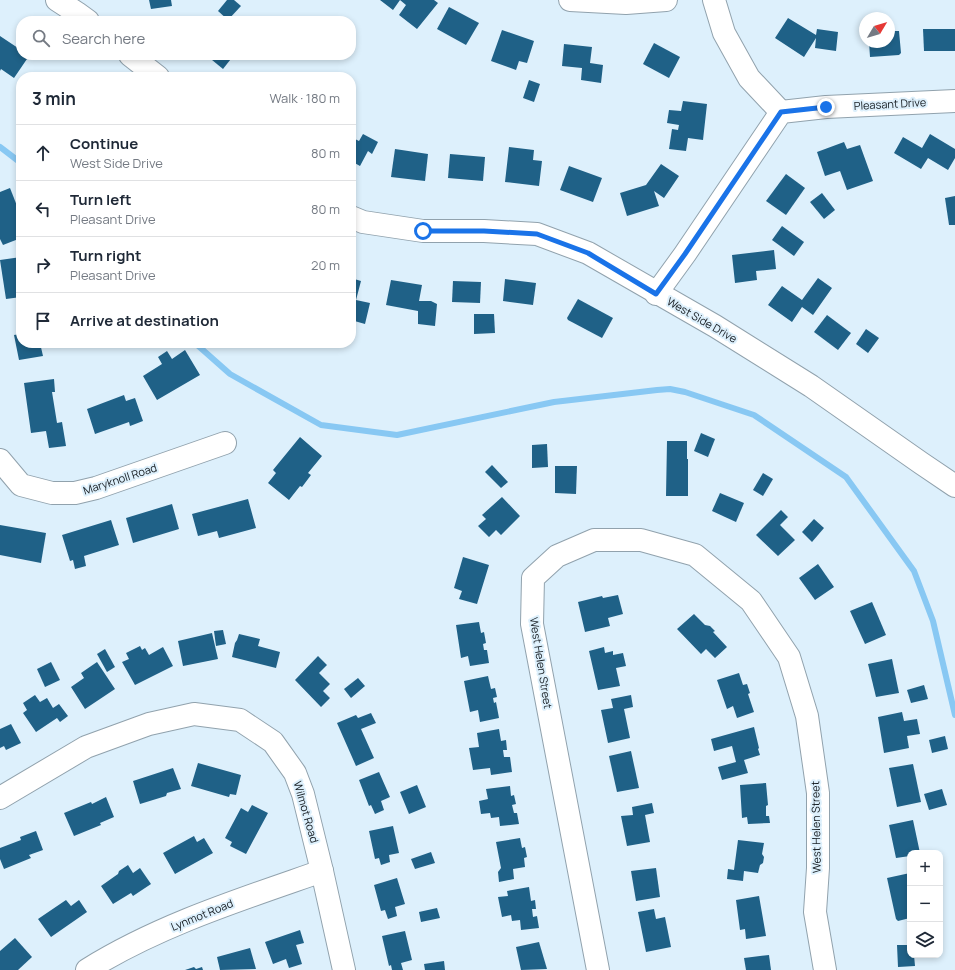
<!DOCTYPE html>
<html lang="en">
<head>
<meta charset="utf-8">
<style>
	:root { --surface:#fff; --page:#f6f6f7; --text:#1f2937; --muted:#747a83; --line:#e0e1e3 }
	body { margin:0; font-family:Manrope,sans-serif; background:var(--page); color:var(--text) }
	.controls { position:absolute; right:12px; bottom:12px; display:grid; overflow:hidden; border-radius:8px; box-shadow:0 2px 6px #0003 }
	.controls button { width:36px; height:36px; display:grid; place-items:center; padding:0; border:0; border-bottom:1px solid var(--line); background:var(--surface); color:var(--text); font:20px sans-serif }
	.compass { position:absolute; left:859px; top:12px; width:36px; height:36px; border-radius:50%; background:var(--surface); box-shadow:0 2px 6px #0003; rotate:52deg }
	.stop { position:absolute; width:12px; height:12px; margin:-9px; border:3px solid #1a73e8; border-radius:50%; background:#fff }
	.stop.end { background:#1a73e8; border-color:#fff; box-shadow:0 1px 4px #0008 }
	.list { margin:0; padding:0; list-style:none }
	h2 { display:flex; justify-content:space-between; align-items:center; height:52px; margin:0; padding:0 16px; font-size:17px }
	h2 small { font-size:13px; font-weight:400; color:var(--muted) }
	.list li { display:grid; grid-template-columns:26px 1fr auto; gap:12px; align-items:center; box-sizing:border-box; height:56px; padding:0 16px; border-top:1px solid var(--line) }
	.list b { display:block; font-size:15px; white-space:nowrap }
	.list p { margin:0; font-size:13px; white-space:nowrap; color:var(--muted) }
	.list em { font-size:13px; font-style:normal; color:var(--muted) }
	.icon { flex:none; width:22px; height:22px; fill:none; stroke:currentColor; stroke-width:2; stroke-linecap:round; stroke-linejoin:round }
	.map { position:relative; flex:none; width:955px; height:970px; overflow:hidden }
	.search { position:absolute; background:var(--surface); box-shadow:0 2px 6px #0003; left:16px; top:16px; width:340px; height:44px; display:flex; align-items:center; gap:10px; box-sizing:border-box; padding:0 14px; border-radius:16px; color:var(--muted); font-size:15px }
	.panel { position:absolute; background:var(--surface); box-shadow:0 2px 6px #0003; left:16px; top:72px; width:340px; height:276px; border-radius:16px }
	.map>svg:first-child { display:block }
</style>
</head>
<body>
<div class="map">
<svg width="955" height="970" viewBox="0 0 955 970">
	<rect width="100%" height="100%" fill="#ddf0fc"/>
	<g fill="none" stroke-linecap="round" stroke-linejoin="round">
		<g stroke="#88c8f3" stroke-width="6">
			<path d="M0,147L21,163"/>
			<path d="M195,343L230,374L321,425L397,435L554,402L657,390L670,389L685,392L754,415L846,477L914,571L933,621L955,715"/>
		</g>
	</g>
	<g fill="#1f6187">
		<path d="M149,0H171L172,6L151,9Z"/>
		<path d="M227,0H234L241,6L228,20L218,11Z"/>
		<path d="M380,0H434L438,3L417,29L399,15L406,5L400,0L393,10Z"/>
		<path d="M449,7L479,23L466,45L437,29Z"/>
		<path d="M788,18L816,35L817,29L838,32L836,51L815,48L816,38L804,57L775,38Z"/>
		<path d="M923,29H955V51H924Z"/>
		<path d="M502,30L534,41L527,63L519,61L516,70L491,61Z"/>
		<path d="M889,31H899L901,53L899,55L870,57L869,42H889Z"/>
		<path d="M0,36L21,50V55L29,56L14,78L1,69L0,71Z"/>
		<path d="M654,43L680,57L669,78L643,64Z"/>
		<path d="M564,44L592,47L590,63L603,65L601,83L581,80L582,68L562,66Z"/>
		<path d="M206,55H234L223,69Z"/>
		<path d="M529,80L540,84L534,102L523,98Z"/>
		<path d="M683,101L707,104L703,140L688,138L686,151L669,149L672,129L678,130L679,125L667,123L669,110L681,111Z"/>
		<path d="M363,134L378,142L372,154L368,151L360,166L351,161V137L359,141Z"/>
		<path d="M930,134L955,149V158L948,170L928,158L921,169L894,153L903,137L922,148Z"/>
		<path d="M844,142L847,149L860,145L873,181L847,190L840,171L825,176L817,152Z"/>
		<path d="M509,147L534,150L533,160L542,161L539,186L505,182Z"/>
		<path d="M395,149L428,154L425,181L391,177Z"/>
		<path d="M450,154L485,157L483,181L448,178Z"/>
		<path d="M661,164L679,176L664,198L654,191L659,206L627,216L620,193L646,185Z"/>
		<path d="M569,166L602,178L593,202L560,190Z"/>
		<path d="M786,174L805,188L786,215L766,201Z"/>
		<path d="M10,188L21,216V238L3,245L0,239V192Z"/>
		<path d="M822,193L835,210L824,219L810,202Z"/>
		<path d="M955,196V225H949L945,198Z"/>
		<path d="M782,226L804,242L794,256L772,240Z"/>
		<path d="M774,250L776,269L756,271L757,280L735,283L732,255Z"/>
		<path d="M21,257V297L6,299L0,260Z"/>
		<path d="M351,278L361,281L356,300L370,303L365,324L351,320L356,302L353,306L351,305Z"/>
		<path d="M818,278L832,288L813,315L802,307L792,322L768,305L782,286L802,300Z"/>
		<path d="M505,279L536,283L533,305L503,301Z"/>
		<path d="M391,280L422,285L419,301H431L437,304L435,326L418,324V311L386,305Z"/>
		<path d="M453,281L481,282L480,303L452,302Z"/>
		<path d="M578,299L613,318L602,338L568,320L567,318Z"/>
		<path d="M474,314H494L495,333L474,334Z"/>
		<path d="M827,315L851,333L838,350L814,332Z"/>
		<path d="M17,317H21V343H40L43,356L19,360L14,335L20,334Z"/>
		<path d="M866,329L879,338L868,353L856,344Z"/>
		<path d="M185,350L200,375L157,400L143,376L162,364L158,357L167,351L172,359Z"/>
		<path d="M54,379L55,392H52L57,423L62,422L66,446L49,448L46,431L31,433L24,383Z"/>
		<path d="M124,395L126,401L135,398L143,421L130,426L129,422L95,434L87,409Z"/>
		<path d="M701,433L715,439L708,457L694,451Z"/>
		<path d="M300,437L322,456L308,473L311,475L302,487L300,486L289,500L268,483L276,473L273,470Z"/>
		<path d="M667,441H687V459H688V496H666Z"/>
		<path d="M547,444L548,467L532,468V445Z"/>
		<path d="M492,465L508,482L501,488L485,472Z"/>
		<path d="M555,466H577L576,494L555,493Z"/>
		<path d="M763,473L773,479L763,496L753,490Z"/>
		<path d="M720,493L744,503L736,522L712,511Z"/>
		<path d="M502,497L520,516L501,535L496,530L489,537L478,526L486,519L482,515Z"/>
		<path d="M248,499L256,528L219,538L217,531L198,536L192,514Z"/>
		<path d="M172,504L179,529L133,543L126,518Z"/>
		<path d="M781,510L788,517L780,525L795,540L778,556L756,535Z"/>
		<path d="M814,519L824,528L812,542L802,532Z"/>
		<path d="M111,520L119,545L84,556L86,566L75,569L73,560L70,561L62,535Z"/>
		<path d="M0,525L46,533L41,563L0,555Z"/>
		<path d="M463,557L489,565L477,604L459,599L462,591L454,588Z"/>
		<path d="M818,564L834,587L815,600L799,578Z"/>
		<path d="M618,595L623,614L608,618L610,626L585,632L578,602L602,596L603,598Z"/>
		<path d="M872,602L886,635L865,644L850,611Z"/>
		<path d="M694,614L705,625L710,626L715,631L713,632L727,647L715,658L706,649L701,654L677,629Z"/>
		<path d="M479,622L481,633L484,632L486,643L483,644L484,650H487L489,663L470,666L468,656L461,658L456,625Z"/>
		<path d="M223,630L226,644L216,646L214,631Z"/>
		<path d="M212,633L218,659L183,666L178,641Z"/>
		<path d="M239,634L260,639L258,646L280,652L276,668L232,657L235,643L237,640Z"/>
		<path d="M140,646L142,650L145,648L149,655L163,647L173,666L135,685L122,662L129,659L126,653Z"/>
		<path d="M604,647L605,653L613,651V655L623,653L626,666L616,668L620,686L598,690L589,651Z"/>
		<path d="M105,649L115,667L107,672L97,654Z"/>
		<path d="M318,656L327,665L319,673L330,684L323,691L330,698L321,707L295,680Z"/>
		<path d="M892,659L899,693L876,697L868,664Z"/>
		<path d="M51,662L60,680L45,687L37,669Z"/>
		<path d="M97,662L115,689L85,709L71,687L84,678L81,673Z"/>
		<path d="M739,673L743,685L747,684L750,693L748,694L754,712L737,718L733,706L727,709L717,680Z"/>
		<path d="M488,676L491,689L495,688L497,697L493,698L494,703L496,702L499,718L480,722L478,710L470,712L464,681Z"/>
		<path d="M358,678L365,686L351,698L344,689Z"/>
		<path d="M924,685L928,699L911,703L907,690Z"/>
		<path d="M35,695L40,702L47,698L53,708L59,704L68,716L60,722L57,718L36,732L23,713L27,710L23,703Z"/>
		<path d="M631,695L633,707L624,709L630,738L608,743L601,710L613,708L611,699Z"/>
		<path d="M902,712L904,721L917,719L920,734L907,736L909,748L884,753L878,717Z"/>
		<path d="M371,713L376,723L361,729L374,758L356,766L337,723L356,715L358,718Z"/>
		<path d="M11,724L21,743L6,750L4,746L0,748V729Z"/>
		<path d="M754,727L759,748L758,749L760,755L744,760L748,773L722,780L718,767L736,762L732,746L714,751L711,739Z"/>
		<path d="M499,729L501,741L506,740L507,750H503L504,757H510L512,772L491,775L490,768L473,770L469,748L479,747L477,733Z"/>
		<path d="M945,736L948,749L932,753L929,740Z"/>
		<path d="M631,751L639,788L617,792L609,756Z"/>
		<path d="M198,763L241,775L236,795L230,794L229,797L191,786Z"/>
		<path d="M913,764L921,802L897,807L889,768Z"/>
		<path d="M173,768L181,789L167,793L166,796L140,804L133,781Z"/>
		<path d="M379,772L390,797L381,801L384,810L375,814L371,805L369,806L359,780Z"/>
		<path d="M766,783L768,805L766,806V816H769L770,823L748,824L747,817L742,818L740,785Z"/>
		<path d="M417,785L426,807L409,814L400,792Z"/>
		<path d="M510,786L511,796L514,795L516,804L512,805L514,813H517L519,824L500,826L499,817L491,818L490,813L481,814L479,801L488,799L486,789Z"/>
		<path d="M942,789L947,805L929,810L924,794Z"/>
		<path d="M106,797L114,817L100,823L101,825L74,836L64,813L91,802L92,804Z"/>
		<path d="M652,803L654,813L645,815L650,842L627,846L621,816L633,815L632,807Z"/>
		<path d="M252,805L268,813L246,854L230,846L232,842L225,838L241,808L248,812Z"/>
		<path d="M913,820L920,853H910V856L896,858L889,825Z"/>
		<path d="M393,826L399,853L389,855L390,862L381,865L379,858L375,859L369,831Z"/>
		<path d="M36,831L43,850L29,855L31,858L4,869L0,859V848L21,840L20,837Z"/>
		<path d="M194,836L197,842L204,838L213,853L175,874L163,853Z"/>
		<path d="M520,838L522,848L525,847L527,857L524,858L525,867L513,869L514,879L499,882L498,872L501,868L496,842Z"/>
		<path d="M738,840L764,843L762,854L764,857L763,863L760,865L758,873L744,871L743,881L727,879L728,869L734,870Z"/>
		<path d="M431,852L435,863L415,869L411,859Z"/>
		<path d="M128,865L133,873L140,868L151,884L133,896L131,893L113,904L101,886L118,874L119,871Z"/>
		<path d="M656,868L660,897L636,901L631,871Z"/>
		<path d="M910,873V918L898,921L896,919L887,878Z"/>
		<path d="M397,878L405,904L395,907L397,916L388,919L385,910L381,911L374,885Z"/>
		<path d="M529,887L531,901L535,900L536,909H532L533,917L537,916L539,928L521,930L520,920L512,921L511,915L502,917L498,897L508,896L507,891Z"/>
		<path d="M759,896L766,936L746,939L745,929L740,930L736,900Z"/>
		<path d="M66,900L71,906L79,900L87,912L51,937L38,919Z"/>
		<path d="M437,908L440,918L421,922L419,912Z"/>
		<path d="M654,909L656,919L665,917L671,947L646,952L638,912Z"/>
		<path d="M300,930L304,943L296,945L302,964L289,968L286,959L273,964L265,942Z"/>
		<path d="M405,931L412,960L401,963L403,970H392L391,965L389,966L382,936Z"/>
		<path d="M15,938L32,957L18,970H0V951Z"/>
		<path d="M539,942L547,969L521,970L516,947Z"/>
		<path d="M897,945H910V955H914L915,966L898,967Z"/>
		<path d="M250,948L256,969L220,970L217,957Z"/>
		<path d="M769,955L771,970H746L744,958Z"/>
		<path d="M444,961L445,970H425L424,964Z"/>
		<path d="M194,967L196,969L202,967L203,970H185Z"/>
	</g>
	<g fill="none" stroke-linecap="round" stroke-linejoin="round">
		<defs>
			<g id="minor">
				<path d="M57,0L77,13L88,21"/>
				<path d="M570,0L626,3L666,0"/>
				<path d="M714,0L724,33L749,78L781,112"/>
				<path d="M130,55L158,77"/>
				<path d="M351,217L363,222L423,231H484L537,234L588,253L715,326L811,386L921,463L955,486"/>
				<path d="M656,294L685,254L781,112L826,107L955,101"/>
				<path d="M0,460L21,485L52,493H75L96,488L225,443"/>
				<path d="M0,798L86,747L149,724L194,714L240,720L273,742L295,773L303,794L322,871L344,970"/>
				<path d="M87,970C159,925 242,899 322,871"/>
				<path d="M598,970L532,624L533,578L557,556L594,540H641L695,555L751,601L789,657L807,716L818,793V868L815,912L825,970"/>
			</g>
		</defs>
		<use href="#minor" stroke="#91a2ad" stroke-width="24"/>
		<use href="#minor" stroke="#fff" stroke-width="22"/>
	</g>
	<g fill="none" stroke-linecap="round" stroke-linejoin="round">
		<path stroke="#1a73e8" stroke-width="5" d="M423,231H484L537,234L588,253L656,294L685,254L781,112L826,107"/>
	</g>
	<g text-anchor="middle" stroke-width="4" stroke-linejoin="round" paint-order="stroke">
		<g font-size="11" fill="#151b20" stroke="#ddf0fc">
			<text transform="translate(890 104) rotate(-3)" y="4">Pleasant Drive</text>
			<text transform="translate(702 320) rotate(30)" y="4">West Side Drive</text>
			<text transform="translate(120 479) rotate(-18)" y="4">Maryknoll Road</text>
			<text transform="translate(541 663) rotate(81)" y="4">West Helen Street</text>
			<text transform="translate(306 812) rotate(74)" y="4">Wilmot Road</text>
			<text transform="translate(816 827) rotate(-91)" y="4">West Helen Street</text>
			<text transform="translate(202 915) rotate(-22)" y="4">Lynmot Road</text>
		</g>
	</g>
</svg>
<div class="controls">
<button>+</button>
<button>−</button>
<button><svg class="icon" aria-label="layers" viewBox="0 0 24 24"><path d="M12 4l9 5-9 5-9-5zM3 14l9 5 9-5"/></svg></button>
</div>
<svg class="compass" viewBox="-18 -18 36 36"><path d="M0-13l5 13h-10z" fill="#e53935"/><path d="M0 13l5-13h-10z" fill="#747a83"/></svg>
<div class="stop" style="left:423px;top:231px"></div>
<div class="stop end" style="left:826px;top:107px"></div>
<div class="search"><svg class="icon" aria-label="search" viewBox="0 0 24 24"><circle cx="10" cy="10" r="6"/><path d="M15 15l6 6"/></svg>Search here</div>
<section class="panel">
<h2>3 min<small>Walk · 180 m</small></h2>
<ul class="list">
<li><svg class="icon" aria-label="ahead" viewBox="0 0 24 24"><path d="M12 20V5M6 11l6-6 6 6"/></svg><div><b>Continue</b><p>West Side Drive</p></div><em>80 m</em></li>
<li><svg class="icon" aria-label="left" viewBox="0 0 24 24"><path d="M17 20v-9H6M10 6l-5 5 5 5"/></svg><div><b>Turn left</b><p>Pleasant Drive</p></div><em>80 m</em></li>
<li><svg class="icon" aria-label="right" viewBox="0 0 24 24"><path d="M7 20v-9h11M14 6l5 5-5 5"/></svg><div><b>Turn right</b><p>Pleasant Drive</p></div><em>20 m</em></li>
<li><svg class="icon" aria-label="arrive" viewBox="0 0 24 24"><path d="M6 21V4h12l-3 4 3 4H6"/></svg><div><b>Arrive at destination</b></div></li>
</ul>
</section>
</div>
</body>
</html>
